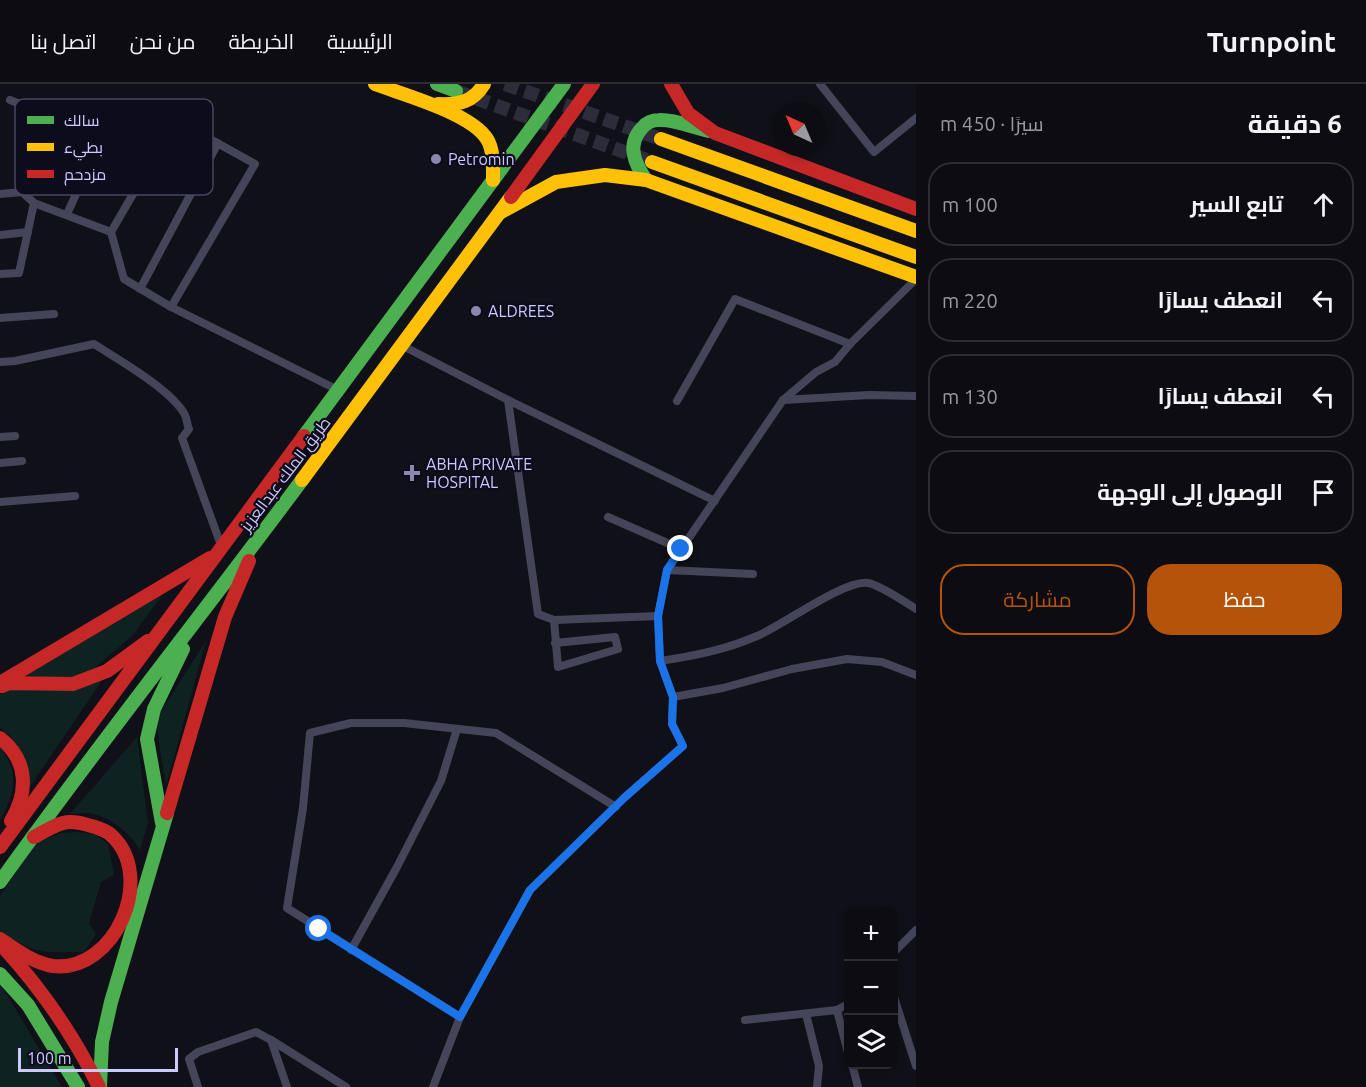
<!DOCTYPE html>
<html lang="ar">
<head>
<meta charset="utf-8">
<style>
	:root { --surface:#0c0c12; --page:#1a1a20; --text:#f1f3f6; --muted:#9a9b9f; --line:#2c2c32; --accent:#b45309 }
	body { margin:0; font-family:Ubuntu,Cairo,sans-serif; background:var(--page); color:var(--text); direction:rtl }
	.controls { position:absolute; right:18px; bottom:18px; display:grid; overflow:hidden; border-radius:12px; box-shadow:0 3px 9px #0003 }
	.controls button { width:54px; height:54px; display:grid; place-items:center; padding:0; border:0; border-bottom:2px solid var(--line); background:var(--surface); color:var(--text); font:30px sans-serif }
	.compass { position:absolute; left:772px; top:18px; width:54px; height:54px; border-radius:50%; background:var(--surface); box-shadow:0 3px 9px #0003; rotate:316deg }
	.scale { position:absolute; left:18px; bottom:15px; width:160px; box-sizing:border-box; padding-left:6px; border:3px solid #cbc9fd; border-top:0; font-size:16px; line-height:21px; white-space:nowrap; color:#cbc9fd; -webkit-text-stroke:4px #0d0c1c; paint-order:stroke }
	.stop { position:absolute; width:18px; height:18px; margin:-14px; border:4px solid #1a73e8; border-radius:50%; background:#fff }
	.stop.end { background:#1a73e8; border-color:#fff; box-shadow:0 2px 6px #0008 }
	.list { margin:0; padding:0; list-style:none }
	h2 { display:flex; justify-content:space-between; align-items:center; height:78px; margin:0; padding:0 24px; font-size:26px }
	h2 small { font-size:20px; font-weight:400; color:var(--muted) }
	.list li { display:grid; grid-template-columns:39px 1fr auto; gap:18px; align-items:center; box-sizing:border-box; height:84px; margin:0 12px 12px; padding:0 12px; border:2px solid var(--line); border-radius:24px }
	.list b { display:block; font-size:22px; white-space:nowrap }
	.list em { font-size:20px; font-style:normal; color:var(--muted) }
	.actions { display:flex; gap:12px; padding:18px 24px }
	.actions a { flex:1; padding:14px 0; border:2px solid var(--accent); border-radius:24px; text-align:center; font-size:21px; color:var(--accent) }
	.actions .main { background:var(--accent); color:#fff }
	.icon { flex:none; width:33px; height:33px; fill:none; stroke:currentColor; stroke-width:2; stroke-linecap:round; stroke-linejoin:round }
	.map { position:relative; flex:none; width:916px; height:1003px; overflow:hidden; direction:ltr }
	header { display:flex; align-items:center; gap:36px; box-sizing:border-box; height:84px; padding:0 30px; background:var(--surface); border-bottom:2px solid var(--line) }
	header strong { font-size:28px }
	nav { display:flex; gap:33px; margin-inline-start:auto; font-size:21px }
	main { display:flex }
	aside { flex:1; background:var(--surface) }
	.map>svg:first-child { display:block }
</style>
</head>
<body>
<header>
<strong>Turnpoint</strong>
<nav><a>الرئيسية</a><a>الخريطة</a><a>من نحن</a><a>اتصل بنا</a></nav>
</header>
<main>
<aside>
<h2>6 دقيقة<small>سيرًا · 450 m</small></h2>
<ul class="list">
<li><svg class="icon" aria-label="ahead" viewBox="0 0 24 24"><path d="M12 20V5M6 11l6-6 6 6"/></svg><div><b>تابع السير</b></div><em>100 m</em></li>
<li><svg class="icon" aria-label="left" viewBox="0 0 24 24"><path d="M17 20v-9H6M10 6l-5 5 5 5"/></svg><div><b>انعطف يسارًا</b></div><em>220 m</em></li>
<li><svg class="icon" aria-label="left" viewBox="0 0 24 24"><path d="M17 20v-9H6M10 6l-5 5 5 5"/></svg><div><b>انعطف يسارًا</b></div><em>130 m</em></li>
<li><svg class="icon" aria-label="arrive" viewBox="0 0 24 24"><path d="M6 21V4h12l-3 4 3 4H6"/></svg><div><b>الوصول إلى الوجهة</b></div></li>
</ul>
<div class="actions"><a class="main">حفظ</a><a>مشاركة</a></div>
</aside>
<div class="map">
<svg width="916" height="1003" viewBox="0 0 916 1003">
	<rect width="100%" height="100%" fill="#101018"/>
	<g fill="#0f2222">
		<path d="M163,510L132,552L85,592L73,595L20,591Z"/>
		<path d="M206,557L166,702L157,645L160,629Z"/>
		<path d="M103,595L27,707C25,678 26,662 0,644V607Z"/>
		<path d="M137,653L148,739L140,766C129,748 110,733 90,729C84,728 76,730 70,730Z"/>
		<path d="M0,663C21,690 14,709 0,737Z"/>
		<path d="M77,748L94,750L108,760L114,791L101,798L89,839L96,850L84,868H48L32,865L0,849V812L36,759L61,749Z"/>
		<path d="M0,899L62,1003H0Z"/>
	</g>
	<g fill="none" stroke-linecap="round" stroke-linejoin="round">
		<g stroke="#2c2c3a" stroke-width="14" stroke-dasharray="14 7" stroke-linecap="butt">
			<path d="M505,0L661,55"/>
			<path d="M456,7L652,78"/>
		</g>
		<g stroke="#454559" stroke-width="8">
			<path d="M820,0L874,68L916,34"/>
			<path d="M10,16L102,53L67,130"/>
			<path d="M0,110L22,108L34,119L111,148L124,195L171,223L338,306"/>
			<path d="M111,148L176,36L255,80L171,223"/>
			<path d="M0,151L28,148"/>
			<path d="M0,190L19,189L34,119"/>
			<path d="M140,205L218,59"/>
			<path d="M0,234L54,230"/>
			<path d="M401,261L508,316L715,417"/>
			<path d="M0,278L15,277L94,260C119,276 172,306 185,331C187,335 187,341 189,345L182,354L222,464"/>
			<path d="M508,316L538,530L554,536L558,583L618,565L615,553L555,559"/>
			<path d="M783,316L869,311L916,312"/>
			<path d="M677,317L735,215L850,260"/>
			<path d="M0,353L15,352"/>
			<path d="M0,379L22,377"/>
			<path d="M0,418L75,412"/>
			<path d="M608,433L681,465"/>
			<path d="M667,486L753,490"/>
			<path d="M554,536L658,532"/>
			<path d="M660,577C693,572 725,566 757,552C782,542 843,496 868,499C880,501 905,518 916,525"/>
			<path d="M673,613L723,604L792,585L847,575L882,578L916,591"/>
			<path d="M351,866L397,783L441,697L457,645"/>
			<path d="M894,868L916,846"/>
			<path d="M894,913L916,982"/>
			<path d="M837,926L848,969"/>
			<path d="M806,930L819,982L817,1003"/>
			<path d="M460,933L287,824L303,724L310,649L351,639H404L496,649L616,723"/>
			<path d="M745,936L837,926L848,920"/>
			<path d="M271,956L346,1003"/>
			<path d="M852,980L858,1003"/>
			<path d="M198,1003L189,975L198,968L256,948L271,956L287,1003"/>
			<path d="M433,1003L460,933L530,806L624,714L683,662L672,640L673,613L660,577L658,532L667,486L783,316L816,288L835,278L850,260L916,195"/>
		</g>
		<g stroke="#4caf50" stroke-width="14">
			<path d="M437,0L456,7"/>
			<path d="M646,96C635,80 626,61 642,44C646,39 652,36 659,36C676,35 693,44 710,47"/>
			<path d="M304,352L564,0"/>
			<path d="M162,739L147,655L154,625L183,565"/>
			<path d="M0,798C97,662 202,531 302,396"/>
			<path d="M0,890L28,921L78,1003"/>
			<path d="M100,1003L102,958L111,918L167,729"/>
		</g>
		<g stroke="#ffc107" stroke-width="14">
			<path d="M375,0C404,11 471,29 487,55C494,66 493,83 493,96"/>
			<path d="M438,20C459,21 473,18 484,0"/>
			<path d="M661,55L916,147"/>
			<path d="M652,78L916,173"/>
			<path d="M501,128L556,98L605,91L646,96L916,193"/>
			<path d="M302,396L511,113"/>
		</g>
		<g stroke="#c62828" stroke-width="14">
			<path d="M671,0L688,29L715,49L916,125"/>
			<path d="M511,113L593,0"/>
			<path d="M0,599L210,474"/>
			<path d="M2,602L9,599L73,600L107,587L148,557"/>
			<path d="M0,654C29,677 28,708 11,737"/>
			<path d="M167,729L225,533L249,477"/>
			<path d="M0,763L304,352"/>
			<path d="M0,855C16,866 34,879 53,882C115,889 157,792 111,751C107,747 100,745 95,743C85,740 73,736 63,739C53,742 43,748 34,753"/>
			<path d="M5,865C43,907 74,952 99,1003"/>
		</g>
	</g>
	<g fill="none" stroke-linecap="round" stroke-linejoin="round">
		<path stroke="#1a73e8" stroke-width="8" d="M319,845L460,933L530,806L624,714L683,662L672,640L673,613L660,577L658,532L667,486L681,465"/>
	</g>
	<g fill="#8a88ad" stroke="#0d0c1c" stroke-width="2">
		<circle cx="436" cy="75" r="6"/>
		<circle cx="476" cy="227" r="6"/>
		<path d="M409 380h6v6h6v6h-6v6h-6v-6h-6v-6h6z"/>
	</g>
	<g text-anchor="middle" stroke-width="4.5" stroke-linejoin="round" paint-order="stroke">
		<g font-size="16" fill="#cbc9fd" stroke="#0d0c1c" text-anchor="start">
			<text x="448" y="81">Petromin</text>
			<text x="488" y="233">ALDREES</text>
			<text x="426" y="386">ABHA PRIVATE<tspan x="426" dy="18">HOSPITAL</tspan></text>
		</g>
		<g font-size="16" fill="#cbc9fd" stroke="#0d0c1c">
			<text transform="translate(285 390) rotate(-53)" y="6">طريق الملك عبدالعزيز</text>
		</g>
	</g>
	<rect x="15" y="15" width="198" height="96" rx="9" fill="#0d0c1c" stroke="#464560" stroke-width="1.5"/>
	<rect x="27" y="32" width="27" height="8" fill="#4caf50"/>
	<rect x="27" y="59" width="27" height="8" fill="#ffc107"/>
	<rect x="27" y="86" width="27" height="8" fill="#c62828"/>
	<g font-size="16" fill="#cbc9fd">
		<text x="64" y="42">سالك</text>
		<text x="64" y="69">بطيء</text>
		<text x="64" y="96">مزدحم</text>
	</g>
</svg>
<div class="controls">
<button>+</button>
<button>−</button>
<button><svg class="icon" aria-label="layers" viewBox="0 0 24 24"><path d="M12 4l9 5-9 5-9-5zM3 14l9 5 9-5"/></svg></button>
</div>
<svg class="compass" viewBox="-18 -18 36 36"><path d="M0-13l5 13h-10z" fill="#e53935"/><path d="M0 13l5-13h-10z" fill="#9a9b9f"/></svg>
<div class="scale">100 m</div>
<div class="stop" style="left:319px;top:845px"></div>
<div class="stop end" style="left:681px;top:465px"></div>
</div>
</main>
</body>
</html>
